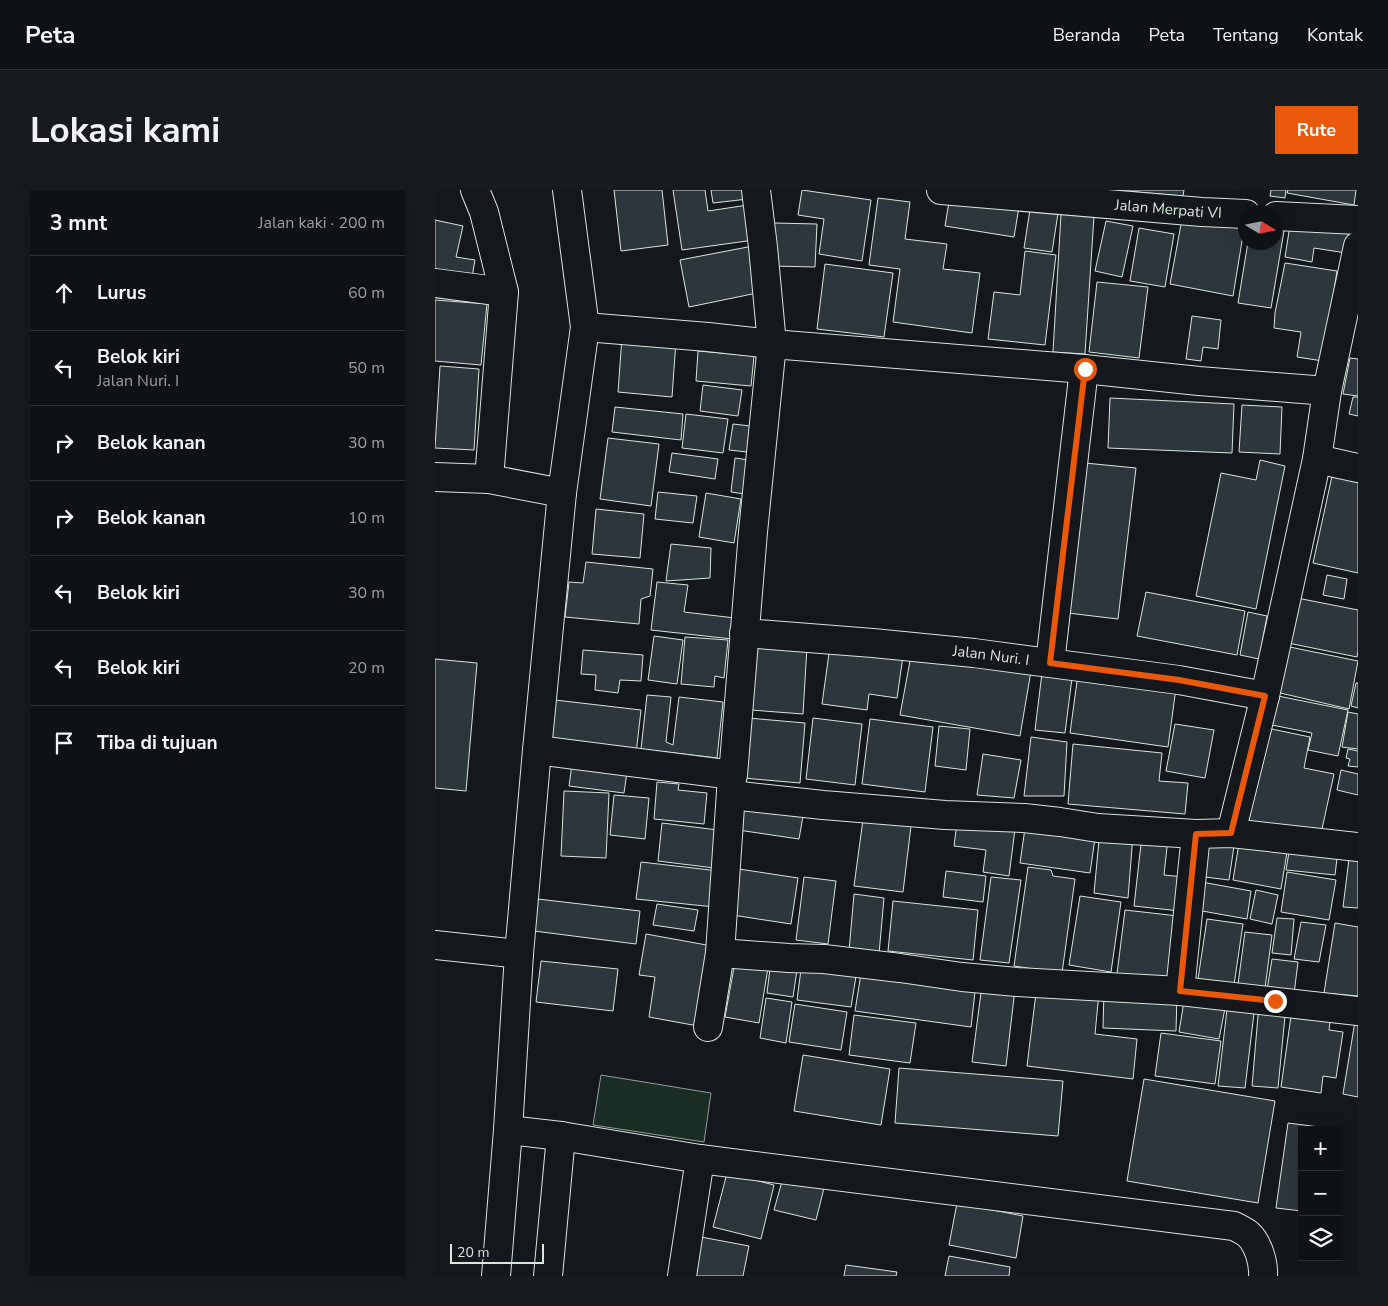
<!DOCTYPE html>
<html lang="id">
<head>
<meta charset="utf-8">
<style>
	:root { --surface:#0f1215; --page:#181b1e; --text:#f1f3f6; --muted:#9b9ea0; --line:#2f3234; --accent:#ea580c }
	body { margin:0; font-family:"Nunito Sans",sans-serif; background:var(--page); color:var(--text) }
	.controls { position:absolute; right:15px; bottom:15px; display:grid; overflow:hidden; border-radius:0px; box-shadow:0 5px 20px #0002 }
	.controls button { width:45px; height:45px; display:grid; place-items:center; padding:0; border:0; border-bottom:1px solid var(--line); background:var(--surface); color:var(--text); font:25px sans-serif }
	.compass { position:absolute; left:803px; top:15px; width:45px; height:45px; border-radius:50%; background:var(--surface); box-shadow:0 5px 20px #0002; rotate:100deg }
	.scale { position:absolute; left:15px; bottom:12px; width:94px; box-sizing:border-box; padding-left:5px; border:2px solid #d8e6dc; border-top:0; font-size:14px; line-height:18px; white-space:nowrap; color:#d8e6dc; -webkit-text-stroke:4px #14181c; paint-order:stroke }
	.stop { position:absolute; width:15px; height:15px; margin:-11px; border:4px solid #ea580c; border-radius:50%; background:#fff }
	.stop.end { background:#ea580c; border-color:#fff; box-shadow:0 1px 5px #0008 }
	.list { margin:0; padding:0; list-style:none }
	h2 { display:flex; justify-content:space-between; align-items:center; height:65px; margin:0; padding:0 20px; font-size:21px }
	h2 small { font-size:16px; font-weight:400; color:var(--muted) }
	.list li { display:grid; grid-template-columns:32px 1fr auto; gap:15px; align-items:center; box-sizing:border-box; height:75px; padding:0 20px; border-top:1px solid var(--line) }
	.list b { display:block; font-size:19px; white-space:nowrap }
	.list p { margin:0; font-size:16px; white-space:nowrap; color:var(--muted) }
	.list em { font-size:16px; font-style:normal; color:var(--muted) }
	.icon { flex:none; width:28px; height:28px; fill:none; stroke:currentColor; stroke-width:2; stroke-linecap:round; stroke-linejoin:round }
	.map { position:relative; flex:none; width:923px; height:1086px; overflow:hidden; border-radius:0px }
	header { display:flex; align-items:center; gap:30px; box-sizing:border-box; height:70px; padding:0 25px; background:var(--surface); border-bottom:1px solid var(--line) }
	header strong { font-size:24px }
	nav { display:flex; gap:28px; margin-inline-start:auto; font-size:18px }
	.intro { display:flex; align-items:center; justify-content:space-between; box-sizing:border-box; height:120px; padding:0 30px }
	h1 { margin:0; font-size:35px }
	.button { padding:12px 22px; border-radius:0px; background:var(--accent); color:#fff; font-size:18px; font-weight:700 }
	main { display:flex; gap:30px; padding:0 30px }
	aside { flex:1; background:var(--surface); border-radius:0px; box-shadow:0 5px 20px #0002 }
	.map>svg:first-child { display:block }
</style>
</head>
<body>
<header>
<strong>Peta</strong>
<nav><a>Beranda</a><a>Peta</a><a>Tentang</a><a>Kontak</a></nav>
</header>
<div class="intro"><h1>Lokasi kami</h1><a class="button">Rute</a></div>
<main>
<aside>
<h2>3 mnt<small>Jalan kaki · 200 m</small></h2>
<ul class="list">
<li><svg class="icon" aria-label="ahead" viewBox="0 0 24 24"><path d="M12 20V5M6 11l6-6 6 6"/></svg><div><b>Lurus</b></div><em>60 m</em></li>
<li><svg class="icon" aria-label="left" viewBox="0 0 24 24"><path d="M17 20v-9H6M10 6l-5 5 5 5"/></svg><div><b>Belok kiri</b><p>Jalan Nuri. I</p></div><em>50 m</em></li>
<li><svg class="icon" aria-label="right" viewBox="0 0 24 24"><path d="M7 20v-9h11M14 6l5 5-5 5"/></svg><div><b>Belok kanan</b></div><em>30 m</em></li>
<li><svg class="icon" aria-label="right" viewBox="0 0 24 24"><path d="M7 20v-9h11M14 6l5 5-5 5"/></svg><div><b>Belok kanan</b></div><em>10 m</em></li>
<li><svg class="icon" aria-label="left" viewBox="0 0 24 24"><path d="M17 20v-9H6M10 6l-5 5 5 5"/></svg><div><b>Belok kiri</b></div><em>30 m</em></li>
<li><svg class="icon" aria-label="left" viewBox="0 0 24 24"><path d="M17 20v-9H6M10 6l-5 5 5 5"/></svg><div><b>Belok kiri</b></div><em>20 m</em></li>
<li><svg class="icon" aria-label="arrive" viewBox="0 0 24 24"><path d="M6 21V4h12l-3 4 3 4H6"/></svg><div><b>Tiba di tujuan</b></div></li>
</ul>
</aside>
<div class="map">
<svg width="923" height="1086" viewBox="0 0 923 1086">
	<rect width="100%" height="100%" fill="#14181c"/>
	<path fill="#1a2d24" stroke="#939e99" d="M166,885L276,903L269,952L158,935Z"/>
	<g fill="#2c363c" stroke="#d8e6dc">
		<path d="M179,0H227L233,55L186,61Z"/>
		<path d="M238,0H270L273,21L313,15L319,50L247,60Z"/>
		<path d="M276,0H312L313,9L278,13Z"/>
		<path d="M367,0L436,10L427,71L384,64L389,29L363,25Z"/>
		<path d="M679,0H749L748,6Z"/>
		<path d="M836,0H851L850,8L835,6Z"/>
		<path d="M853,0H921L919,15L852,3Z"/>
		<path d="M515,6L584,17L579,47L510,36Z"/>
		<path d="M443,8L475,12L470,49L512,54L508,79L545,83L537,143L458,132L465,79L434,75Z"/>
		<path d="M596,13L624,17L617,62L589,58Z"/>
		<path d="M626,24L659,26L650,164L618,162Z"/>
		<path d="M747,29L809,39L798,106L735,94Z"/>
		<path d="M856,29L915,37L911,63L879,58L877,72L850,67Z"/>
		<path d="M0,30L28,36L21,67L40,70L36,93L0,86Z"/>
		<path d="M671,31L698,36L687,87L660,81Z"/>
		<path d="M339,33L382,34L380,77L338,76Z"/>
		<path d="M704,38L739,44L730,97L695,91Z"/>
		<path d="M841,39L849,41L836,118L803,113L813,52H841Z"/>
		<path d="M318,56L327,102L254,117L245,70Z"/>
		<path d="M590,61L621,65L610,155L553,149L559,102L585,105Z"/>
		<path d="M850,73L902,81L888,171L862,167L866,142L839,138L840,123Z"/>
		<path d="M390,74L458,83L449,147L382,139Z"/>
		<path d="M662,92L713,97L704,168L654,162Z"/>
		<path d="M0,110L52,114L46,175L0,171Z"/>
		<path d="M757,126L786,130L783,159L768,157L766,171L751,169Z"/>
		<path d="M187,147L241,151L237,207L183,202Z"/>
		<path d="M263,161L319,166L316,196L261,191Z"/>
		<path d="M915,168L923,169V206L908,204Z"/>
		<path d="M5,176L44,179L39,260L0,258Z"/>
		<path d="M268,195L307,200L303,226L265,221Z"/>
		<path d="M918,207H923V226L914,224Z"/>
		<path d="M675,208L799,214L797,263L673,258Z"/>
		<path d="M807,215L847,217L845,264L804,262Z"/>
		<path d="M180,217L248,224L246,250L177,242Z"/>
		<path d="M251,224L293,229L288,263L247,258Z"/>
		<path d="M298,234L324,237L321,263L294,260Z"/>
		<path d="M173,248L224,254L216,316L165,309Z"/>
		<path d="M237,263L283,269L280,289L234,282Z"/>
		<path d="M300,268L314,270L310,304L296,302Z"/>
		<path d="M825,270L850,276L821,419L761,406L786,283L821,290Z"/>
		<path d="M650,273L701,278L683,429L633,423Z"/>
		<path d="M899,277L923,282V383L878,373Z"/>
		<path d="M223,302L262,306L258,333L220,329Z"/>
		<path d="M271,303L306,309L299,353L264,347Z"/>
		<path d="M161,319L209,324L205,368L157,364Z"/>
		<path d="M236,354L276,358L275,388L231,391Z"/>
		<path d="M151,372L218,379L215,406L206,409L204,434L130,427L134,392L148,393Z"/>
		<path d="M892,385L912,389L909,409L888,405Z"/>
		<path d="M222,392L253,395L249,422L300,428L297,449L216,440Z"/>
		<path d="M711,402L810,421L802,465L702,446Z"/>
		<path d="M862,408L923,420V461L922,467L853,453Z"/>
		<path d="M813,422L832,426L824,469L805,465Z"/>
		<path d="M219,446L248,450L242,494L213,490Z"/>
		<path d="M250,447L293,450L289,488L280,486L279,497L246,494Z"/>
		<path d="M320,454L372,457L368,524L316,520Z"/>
		<path d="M395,456L468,466L462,508L434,504L432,520L387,514Z"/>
		<path d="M850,456L923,471L914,519L841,502Z"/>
		<path d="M148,460L208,465L206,491L185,490L183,503L160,500L161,485L146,484Z"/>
		<path d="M477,460L596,481L585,546L465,525Z"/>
		<path d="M0,469L42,473L31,601L0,598Z"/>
		<path d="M607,483L637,488L630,543L600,540Z"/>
		<path d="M643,484L741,498L733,557L635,543Z"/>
		<path d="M921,493H923V518L916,516Z"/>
		<path d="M212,505L236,507L231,552L238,555L244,507L288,512L282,568L206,559Z"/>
		<path d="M843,506L913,520L903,566L873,560L877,543L837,535Z"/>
		<path d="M120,510L206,520L201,564L115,555Z"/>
		<path d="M913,522L923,524V559L907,557Z"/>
		<path d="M313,528L370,533L365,593L308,588Z"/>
		<path d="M378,528L427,534L420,595L371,589Z"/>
		<path d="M435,529L498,537L490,602L427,594Z"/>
		<path d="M740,534L779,540L770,588L731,581Z"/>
		<path d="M504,536L535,539L531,580L500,576Z"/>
		<path d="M827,537L875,547L869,578L899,584L885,648L808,632Z"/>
		<path d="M596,547L632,552L629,606H589Z"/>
		<path d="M638,554L727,563L724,591L753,593L750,624L633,614Z"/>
		<path d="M913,559L923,561V577L913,576L915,569L911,568Z"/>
		<path d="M548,564L586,570L579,608L542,605Z"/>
		<path d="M137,574L192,582L189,603L134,596Z"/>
		<path d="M906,580L923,584V605L902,600Z"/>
		<path d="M222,592L244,594L243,600L272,603L269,634L219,629Z"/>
		<path d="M129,601L174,603L171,668L126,666Z"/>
		<path d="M179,605L214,608L210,649L175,645Z"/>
		<path d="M306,612L369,620L364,649L303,640Z"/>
		<path d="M429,622L477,628L468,702L419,696Z"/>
		<path d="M591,631L661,641L655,683L585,673Z"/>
		<path d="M522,632L580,639L574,686L548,682L551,660L519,656Z"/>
		<path d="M227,633L283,640L279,678L223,671Z"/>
		<path d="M665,640L698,645L693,708L659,703Z"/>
		<path d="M707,645L733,648L729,685L749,687L745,721L699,716Z"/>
		<path d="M805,647L853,656L846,699L798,690Z"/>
		<path d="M767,652L799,656L794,690L762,686Z"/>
		<path d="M855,656L903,660L900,685L851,680Z"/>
		<path d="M914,669L923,671V718L908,717Z"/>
		<path d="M206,672L284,681L280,717L201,709Z"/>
		<path d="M593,677L616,680L618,686L640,689L627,783L579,776Z"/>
		<path d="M304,679L363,688L356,734L297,725Z"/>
		<path d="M511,681L551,686L548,712L508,707Z"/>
		<path d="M852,682L901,690L894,730L846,722Z"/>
		<path d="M369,687L401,691L393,754L361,750Z"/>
		<path d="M556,687L586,690L574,773L545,770Z"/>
		<path d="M761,691L816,701L812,729L756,719Z"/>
		<path d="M821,700L843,705L837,734L815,729Z"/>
		<path d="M419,704L449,708L444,764L414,761Z"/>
		<path d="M645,706L686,712L676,782L634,775Z"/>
		<path d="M103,709L205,721L201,754L99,741Z"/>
		<path d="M458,711L543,720L538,770L453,761Z"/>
		<path d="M222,714L263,720L259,741L218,735Z"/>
		<path d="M690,720L743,726L736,790L682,784Z"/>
		<path d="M842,728L859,729L856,765L837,763Z"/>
		<path d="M772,729L808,734L799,795L763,789Z"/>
		<path d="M866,732L891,735L884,772L859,769Z"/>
		<path d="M900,733L923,737V806L889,803Z"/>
		<path d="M810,742L837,745L830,798L803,794Z"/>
		<path d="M211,744L277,756L263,836L214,827L220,787L204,785Z"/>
		<path d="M837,769L863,772L859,804L832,800Z"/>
		<path d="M336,770L363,773L358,807L332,803Z"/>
		<path d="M106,771L183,779L178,821L101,812Z"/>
		<path d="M300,772L333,778L324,833L290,827Z"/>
		<path d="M367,772L422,780L416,817L362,810Z"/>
		<path d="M427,777L541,793L536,837L420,821Z"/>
		<path d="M547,795L580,799L571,876L537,872Z"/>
		<path d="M602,795L664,803L660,844L702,849L698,889L592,876Z"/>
		<path d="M669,802L742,805L741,841L668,838Z"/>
		<path d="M750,805L791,813L784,849L744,842Z"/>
		<path d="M331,808L357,812L351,853L325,848Z"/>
		<path d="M793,811L820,815L810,898L783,896Z"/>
		<path d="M360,814L412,822L406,860L354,852Z"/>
		<path d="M824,814L851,816L843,898L817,896Z"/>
		<path d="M857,819L896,824L894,840L908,842L901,888L888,886L886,903L846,897Z"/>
		<path d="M419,825L481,833L475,873L414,865Z"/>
		<path d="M921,825H923V907L908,904Z"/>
		<path d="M726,843L786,851L780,894L720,886Z"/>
		<path d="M368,865L455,879L446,935L359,921Z"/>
		<path d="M464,878L628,891L623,946L460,933Z"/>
		<path d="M709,889L840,911L823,1013L692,991Z"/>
		<path d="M853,933L900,939L867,940V1021L841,1018Z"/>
		<path d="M292,983L339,995L326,1049L278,1037Z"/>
		<path d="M349,984L390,994L381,1030L339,1020Z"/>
		<path d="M522,1013L588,1026L581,1068L514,1055Z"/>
		<path d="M266,1047L314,1056L308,1086H259Z"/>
		<path d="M514,1066L575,1077L574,1086H510Z"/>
		<path d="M411,1075L462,1082L461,1086H409Z"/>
	</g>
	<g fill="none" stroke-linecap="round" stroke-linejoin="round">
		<defs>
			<g id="street">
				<path d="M40,0L49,22L69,102"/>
				<path id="s1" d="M506,0L767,22L811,24"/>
				<path d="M841,26L923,30"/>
				<path d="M0,93L69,102L54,289"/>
				<path d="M150,137L273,147L337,154L328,57L321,0"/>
				<path d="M882,269L923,278"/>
				<path d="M0,287L54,289L127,303"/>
				<path id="s2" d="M309,443L438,453L539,463L744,490L830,506"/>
				<path d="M615,473L649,179"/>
				<path d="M102,560L298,585L318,342L337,154L649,179L764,191L892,201"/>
				<path d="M296,605L388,615L510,625L589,628L625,632L663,638L761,644L796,643L923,657"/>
				<path d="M796,643L830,506L882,269L892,201L923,56"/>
				<path d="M0,755L84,764"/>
				<path d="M285,763L354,768L389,769L465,778L527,787L582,792L745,801L923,821"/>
				<path d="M745,801L761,644"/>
				<path d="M273,837L285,763L297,587"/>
				<path d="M73,940L126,946"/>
				<path d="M61,1086L73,940L84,764L102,560L127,303L150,137L132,0"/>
				<path d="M113,1086L126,946L265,969L799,1036C803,1038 809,1041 813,1044C823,1053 829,1073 828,1086"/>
				<path d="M247,1086L265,969"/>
			</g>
		</defs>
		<use href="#street" stroke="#d8e6dc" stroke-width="30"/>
		<use href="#street" stroke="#14181c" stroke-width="28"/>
	</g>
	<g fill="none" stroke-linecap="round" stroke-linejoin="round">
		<path stroke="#ea580c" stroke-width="6" d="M650,179L615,473L744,490L830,506L796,643L761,644L745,801L840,811"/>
	</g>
	<g text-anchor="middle" stroke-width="4" stroke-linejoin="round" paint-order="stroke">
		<g font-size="15" fill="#d8e6dc" stroke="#14181c">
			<text dy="5" stroke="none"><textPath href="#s1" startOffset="228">Jalan Merpati VI</textPath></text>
			<text dy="5" stroke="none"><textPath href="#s2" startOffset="248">Jalan Nuri. I</textPath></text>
		</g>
	</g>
</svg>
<div class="controls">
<button>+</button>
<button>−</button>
<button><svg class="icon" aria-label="layers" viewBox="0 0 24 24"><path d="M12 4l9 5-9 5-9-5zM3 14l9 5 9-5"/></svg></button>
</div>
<svg class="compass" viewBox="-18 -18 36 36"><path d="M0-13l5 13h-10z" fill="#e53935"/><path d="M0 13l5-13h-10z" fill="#9b9ea0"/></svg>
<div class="scale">20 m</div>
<div class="stop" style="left:650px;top:179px"></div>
<div class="stop end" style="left:840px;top:811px"></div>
</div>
</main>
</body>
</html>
